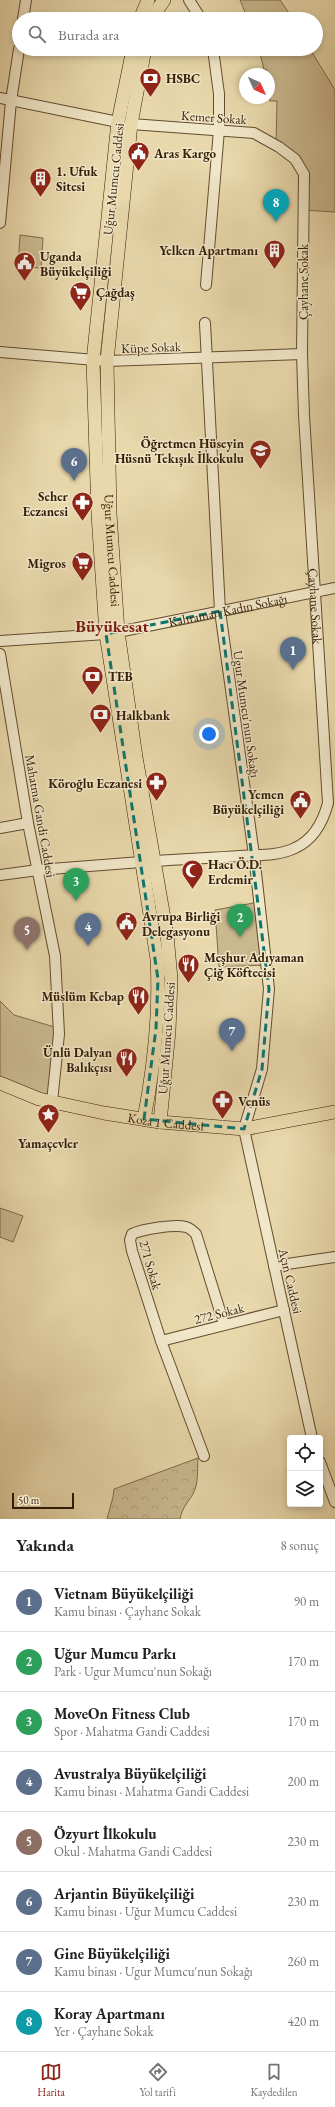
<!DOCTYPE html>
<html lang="tr">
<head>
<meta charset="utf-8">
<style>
	:root { --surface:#fff; --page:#f6f6f6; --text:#202124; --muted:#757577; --line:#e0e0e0; --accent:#8f2418 }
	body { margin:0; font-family:"EB Garamond",serif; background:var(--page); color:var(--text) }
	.controls { position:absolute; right:12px; bottom:12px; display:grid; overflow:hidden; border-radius:4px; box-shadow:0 2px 6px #0003 }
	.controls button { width:36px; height:36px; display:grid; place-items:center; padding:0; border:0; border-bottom:1px solid var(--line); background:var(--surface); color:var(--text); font:20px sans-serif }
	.compass { position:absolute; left:239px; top:68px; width:36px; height:36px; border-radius:50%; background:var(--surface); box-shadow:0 2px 6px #0003; rotate:135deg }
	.scale { position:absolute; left:12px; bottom:10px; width:62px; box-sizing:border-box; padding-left:4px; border:2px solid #361d07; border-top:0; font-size:11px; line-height:14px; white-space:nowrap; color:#361d07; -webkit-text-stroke:3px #f0e6c8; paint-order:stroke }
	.you { position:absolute; left:209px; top:734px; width:14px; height:14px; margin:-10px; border:3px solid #fff; border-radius:50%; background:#1a73e8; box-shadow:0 0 0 6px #1a73e833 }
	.badge { display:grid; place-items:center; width:26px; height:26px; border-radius:50%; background:var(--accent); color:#fff; font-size:13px; font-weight:700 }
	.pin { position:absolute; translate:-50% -33px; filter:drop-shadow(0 1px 2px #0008) }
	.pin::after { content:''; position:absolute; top:21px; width:14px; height:12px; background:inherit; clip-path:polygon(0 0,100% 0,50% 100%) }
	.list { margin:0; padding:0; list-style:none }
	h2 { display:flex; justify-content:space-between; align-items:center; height:52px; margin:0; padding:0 16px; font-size:17px }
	h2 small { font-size:13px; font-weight:400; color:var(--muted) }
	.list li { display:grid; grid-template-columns:26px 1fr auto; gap:12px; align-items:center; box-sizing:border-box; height:60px; padding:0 16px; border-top:1px solid var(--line) }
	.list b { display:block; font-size:15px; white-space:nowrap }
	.list p { margin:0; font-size:13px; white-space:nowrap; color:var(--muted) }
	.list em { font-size:13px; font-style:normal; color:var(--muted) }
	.icon { flex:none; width:22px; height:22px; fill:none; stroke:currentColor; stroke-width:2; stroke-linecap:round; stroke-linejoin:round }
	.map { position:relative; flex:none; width:335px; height:1519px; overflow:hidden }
	.search { position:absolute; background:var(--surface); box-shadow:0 2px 6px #0003; left:12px; right:12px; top:12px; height:44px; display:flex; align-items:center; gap:10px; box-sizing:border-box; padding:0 14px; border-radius:22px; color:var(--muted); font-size:15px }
	.sheet { height:532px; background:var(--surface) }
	nav { display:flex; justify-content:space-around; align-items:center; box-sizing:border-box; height:56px; border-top:1px solid var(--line); background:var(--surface); font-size:11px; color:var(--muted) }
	nav a { display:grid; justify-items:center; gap:2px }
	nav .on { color:var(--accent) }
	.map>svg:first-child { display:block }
</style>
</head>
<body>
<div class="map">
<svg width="335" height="1519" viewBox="0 0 335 1519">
	<defs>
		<pattern id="forest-crowns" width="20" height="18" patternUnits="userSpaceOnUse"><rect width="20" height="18" fill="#cab88f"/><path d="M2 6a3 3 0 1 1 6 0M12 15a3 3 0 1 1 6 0" fill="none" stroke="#ae9e7a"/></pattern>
	</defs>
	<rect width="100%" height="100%" fill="#e8d8ab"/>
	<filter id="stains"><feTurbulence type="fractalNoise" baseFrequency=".005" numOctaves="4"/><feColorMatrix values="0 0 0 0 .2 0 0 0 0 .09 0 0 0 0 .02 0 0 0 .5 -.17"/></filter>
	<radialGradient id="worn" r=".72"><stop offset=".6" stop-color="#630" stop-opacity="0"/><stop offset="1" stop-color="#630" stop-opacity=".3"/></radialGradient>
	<g fill="#cab88f" stroke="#806a4b">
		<path d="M240,0H280L293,19H248Z"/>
		<path d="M259,49H310L335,90V212L303,210L304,174L276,145L277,101H270L269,74H267L266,69L264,70Z"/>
		<path d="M20,235L43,238L41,268L18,267Z"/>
		<path d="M259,902L266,965L219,967L215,910Z"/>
		<path d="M0,1001L14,1015L58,1028L52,1102L0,1083Z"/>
		<path d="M0,1208L23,1216L13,1242L0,1237Z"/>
	</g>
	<path fill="url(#forest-crowns)" stroke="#806a4b" d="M198,1458C197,1470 199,1483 193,1494C187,1504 183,1506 180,1519H107L113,1497L114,1489Z"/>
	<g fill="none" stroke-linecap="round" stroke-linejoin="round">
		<defs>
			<g id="minor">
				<path d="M189,0L201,19"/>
				<path d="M23,19L26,0"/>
				<path d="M0,98L118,122"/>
				<path id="s1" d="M131,124L254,133L279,147L295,159L304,174L302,354L304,415L328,803C323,822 313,840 295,848C279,856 257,855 240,856C212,858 183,859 155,861"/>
				<path d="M0,223L11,101L19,49"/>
				<path d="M206,285L219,130V94L213,49"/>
				<path d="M205,323L220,611L254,855L269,989L262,1069L244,1129L312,1438"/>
				<path d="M0,352L107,361L302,354"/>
				<path id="s2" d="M118,632L335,588"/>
				<path d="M0,641L106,634"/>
				<path d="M0,654L28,823L55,956L59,1034L52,1102"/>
				<path d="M0,828L28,823"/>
				<path d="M0,875L38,870L141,862"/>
				<path d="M274,1266L335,1257"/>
				<path d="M161,1341L284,1310"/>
				<path d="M204,1456L161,1341L132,1251L130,1240L132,1234C143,1229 174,1224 186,1227C190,1228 193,1231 196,1234L224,1324"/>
				<path d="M320,1462L335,1502"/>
			</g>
			<g id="major">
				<path d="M140,19L148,0"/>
				<path d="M151,19L164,0"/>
				<path d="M133,49L118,122L93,361L98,514L106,634L157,959C160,1012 154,1067 144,1119"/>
				<path id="s3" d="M145,49L131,124L107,361L110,514L118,632L136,757L167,935L171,979L169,1031L160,1122"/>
				<path id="s4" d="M0,1083L39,1099L104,1113L160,1122L244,1129L335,1112"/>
			</g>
		</defs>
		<use href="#minor" stroke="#624c30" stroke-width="12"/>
		<use href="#major" stroke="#361d07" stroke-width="14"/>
		<use href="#minor" stroke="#f0e6c8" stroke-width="10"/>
		<use href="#major" stroke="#e8d8ab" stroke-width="13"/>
	</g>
	<path fill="none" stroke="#0f766e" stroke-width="3" stroke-dasharray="8 5" stroke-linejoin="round" d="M220,611L269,989L262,1069L244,1129L144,1119L156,1029L158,979L106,634Z"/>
	<defs>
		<symbol id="bank-pin" viewBox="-11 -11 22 30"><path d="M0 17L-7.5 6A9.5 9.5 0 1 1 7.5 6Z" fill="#8f2418" stroke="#f0e6c8"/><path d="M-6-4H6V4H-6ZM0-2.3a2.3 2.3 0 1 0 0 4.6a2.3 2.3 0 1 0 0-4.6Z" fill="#fff"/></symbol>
		<symbol id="civic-pin" viewBox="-11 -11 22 30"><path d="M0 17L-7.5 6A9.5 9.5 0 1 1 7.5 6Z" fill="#8f2418" stroke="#f0e6c8"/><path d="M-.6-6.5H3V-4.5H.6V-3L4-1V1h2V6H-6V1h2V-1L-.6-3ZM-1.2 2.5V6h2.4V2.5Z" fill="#fff"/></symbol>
		<symbol id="building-pin" viewBox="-11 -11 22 30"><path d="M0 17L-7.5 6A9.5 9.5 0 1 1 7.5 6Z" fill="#8f2418" stroke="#f0e6c8"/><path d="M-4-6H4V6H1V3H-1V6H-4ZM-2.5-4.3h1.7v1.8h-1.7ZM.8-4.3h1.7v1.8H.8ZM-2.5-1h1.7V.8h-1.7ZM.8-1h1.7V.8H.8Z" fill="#fff"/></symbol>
		<symbol id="supermarket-pin" viewBox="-11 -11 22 30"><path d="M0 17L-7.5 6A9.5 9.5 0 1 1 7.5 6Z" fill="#8f2418" stroke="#f0e6c8"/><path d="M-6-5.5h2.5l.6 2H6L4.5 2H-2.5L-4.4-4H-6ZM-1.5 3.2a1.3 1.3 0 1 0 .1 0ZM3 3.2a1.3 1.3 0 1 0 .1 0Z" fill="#fff"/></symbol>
		<symbol id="school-pin" viewBox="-11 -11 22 30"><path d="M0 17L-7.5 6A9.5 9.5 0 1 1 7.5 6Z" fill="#8f2418" stroke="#f0e6c8"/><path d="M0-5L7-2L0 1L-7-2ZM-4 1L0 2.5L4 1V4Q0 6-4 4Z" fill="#fff"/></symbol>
		<symbol id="pharmacy-pin" viewBox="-11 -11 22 30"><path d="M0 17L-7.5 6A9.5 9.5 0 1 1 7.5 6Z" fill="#8f2418" stroke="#f0e6c8"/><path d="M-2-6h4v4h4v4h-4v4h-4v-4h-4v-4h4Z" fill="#fff"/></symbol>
		<symbol id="mosque-pin" viewBox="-11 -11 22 30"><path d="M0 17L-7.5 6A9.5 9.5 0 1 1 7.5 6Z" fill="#8f2418" stroke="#f0e6c8"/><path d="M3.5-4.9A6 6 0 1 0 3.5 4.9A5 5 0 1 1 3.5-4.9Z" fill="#fff"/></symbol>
		<symbol id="restaurant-pin" viewBox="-11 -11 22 30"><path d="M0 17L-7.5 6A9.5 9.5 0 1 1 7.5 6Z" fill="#8f2418" stroke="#f0e6c8"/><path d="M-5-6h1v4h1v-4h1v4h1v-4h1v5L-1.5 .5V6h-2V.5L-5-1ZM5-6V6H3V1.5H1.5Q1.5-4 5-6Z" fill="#fff"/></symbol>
		<symbol id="sight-pin" viewBox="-11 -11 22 30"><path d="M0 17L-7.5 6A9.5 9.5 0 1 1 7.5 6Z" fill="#8f2418" stroke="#f0e6c8"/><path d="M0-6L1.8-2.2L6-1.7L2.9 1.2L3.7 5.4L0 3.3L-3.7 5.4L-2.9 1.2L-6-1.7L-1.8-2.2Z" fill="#fff"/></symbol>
	</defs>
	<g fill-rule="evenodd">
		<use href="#bank-pin" x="138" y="66" width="25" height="34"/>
		<use href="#civic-pin" x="126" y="140" width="25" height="34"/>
		<use href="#building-pin" x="28" y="166" width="25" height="34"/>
		<use href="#building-pin" x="262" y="238" width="25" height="34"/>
		<use href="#civic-pin" x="12" y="250" width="25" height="34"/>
		<use href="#supermarket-pin" x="68" y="280" width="25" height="34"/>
		<use href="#school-pin" x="248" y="438" width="25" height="34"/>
		<use href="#pharmacy-pin" x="70" y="490" width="25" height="34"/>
		<use href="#supermarket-pin" x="70" y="550" width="25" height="34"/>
		<use href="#bank-pin" x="80" y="664" width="25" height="34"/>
		<use href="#bank-pin" x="88" y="702" width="25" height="34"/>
		<use href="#pharmacy-pin" x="144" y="770" width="25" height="34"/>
		<use href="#civic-pin" x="288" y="788" width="25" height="34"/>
		<use href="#mosque-pin" x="180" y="858" width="25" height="34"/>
		<use href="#civic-pin" x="114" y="910" width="25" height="34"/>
		<use href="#restaurant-pin" x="176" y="952" width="25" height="34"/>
		<use href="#restaurant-pin" x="126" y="984" width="25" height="34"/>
		<use href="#restaurant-pin" x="114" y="1046" width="25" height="34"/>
		<use href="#pharmacy-pin" x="210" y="1088" width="25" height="34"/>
		<use href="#sight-pin" x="36" y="1102" width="25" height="34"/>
	</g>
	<g text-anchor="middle" stroke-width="3" stroke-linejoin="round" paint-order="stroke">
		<g font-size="13" font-weight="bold" fill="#361d07" stroke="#f0e6c8" text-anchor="start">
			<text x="166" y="83">HSBC</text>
			<text x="154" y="158">Aras Kargo</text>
			<text x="56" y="176">1. Ufuk<tspan x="56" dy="15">Sitesi</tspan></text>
			<text x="258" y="255" text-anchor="end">Yelken Apartmanı</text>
			<text x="40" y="261">Uganda<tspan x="40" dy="15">Büyükelçiliği</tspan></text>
			<text x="96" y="297">Çağdaş</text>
			<text x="244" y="448" text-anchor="end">Öğretmen Hüseyin<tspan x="244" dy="15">Hüsnü Tekışık İlkokulu</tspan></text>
			<text x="68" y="501" text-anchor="end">Seher<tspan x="68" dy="15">Eczanesi</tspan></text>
			<text x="66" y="568" text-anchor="end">Migros</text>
			<text x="108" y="681">TEB</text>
			<text x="116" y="720">Halkbank</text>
			<text x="142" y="788" text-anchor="end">Köroğlu Eczanesi</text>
			<text x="284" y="799" text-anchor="end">Yemen<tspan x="284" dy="15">Büyükelçiliği</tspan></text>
			<text x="208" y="869">Hacı Ö.D.<tspan x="208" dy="15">Erdemir</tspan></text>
			<text x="142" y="921">Avrupa Birliği<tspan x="142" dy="15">Delegasyonu</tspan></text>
			<text x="204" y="962">Meşhur Adıyaman<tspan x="204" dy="15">Çiğ Köftecisi</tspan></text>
			<text x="124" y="1001" text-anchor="end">Müslüm Kebap</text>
			<text x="112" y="1057" text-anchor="end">Ünlü Dalyan<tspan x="112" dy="15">Balıkçısı</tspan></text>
			<text x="238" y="1106">Venüs</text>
			<text x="48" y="1148" text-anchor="middle">Yamaçevler</text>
		</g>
		<g font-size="13" fill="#361d07" stroke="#f0e6c8">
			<text transform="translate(214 117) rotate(4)" y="5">Kemer Sokak</text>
			<text transform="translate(113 179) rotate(-84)" y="5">Uğur Mumcu Caddesi</text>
			<text transform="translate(303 282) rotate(-90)" y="5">Çayhane Sokak</text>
			<text transform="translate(151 347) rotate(-2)" y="5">Küpe Sokak</text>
			<text dy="5" stroke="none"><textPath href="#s3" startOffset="504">Uğur Mumcu Caddesi</textPath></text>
			<text dy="5" stroke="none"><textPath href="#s1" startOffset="622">Çayhane Sokak</textPath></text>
			<text dy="5" stroke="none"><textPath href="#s2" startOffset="112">Kahraman Kadın Sokağı</textPath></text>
			<text transform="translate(247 714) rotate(82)" y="5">Ugur Mumcu'nun Sokağı</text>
			<text transform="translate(41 816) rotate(80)" y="5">Mahatma Gandi Caddesi</text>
			<text transform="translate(166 1038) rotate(-86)" y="5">Uğur Mumcu Caddesi</text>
			<text dy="5" stroke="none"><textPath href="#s4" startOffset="171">Koza 1 Caddesi</textPath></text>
			<text transform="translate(151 1265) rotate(74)" y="5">271 Sokak</text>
			<text transform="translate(291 1281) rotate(77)" y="5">Açın Caddesi</text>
			<text transform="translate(219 1313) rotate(-14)" y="5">272 Sokak</text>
		</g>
		<g font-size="17" font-weight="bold" fill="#7a1f14" stroke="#f0e6c8">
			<text x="112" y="632">Büyükesat</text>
		</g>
	</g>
	<rect width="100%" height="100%" filter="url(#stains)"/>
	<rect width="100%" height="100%" fill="url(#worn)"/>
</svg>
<div class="controls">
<button><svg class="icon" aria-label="locate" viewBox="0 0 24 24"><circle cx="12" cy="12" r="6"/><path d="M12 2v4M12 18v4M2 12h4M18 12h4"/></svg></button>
<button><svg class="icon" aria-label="layers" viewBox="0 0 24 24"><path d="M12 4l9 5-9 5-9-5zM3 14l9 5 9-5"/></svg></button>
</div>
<svg class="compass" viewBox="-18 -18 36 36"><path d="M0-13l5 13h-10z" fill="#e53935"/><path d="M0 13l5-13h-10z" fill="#757577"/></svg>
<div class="scale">50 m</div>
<div class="you"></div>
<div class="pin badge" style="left:293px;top:670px;background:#5c6f8a">1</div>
<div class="pin badge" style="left:240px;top:937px;background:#2e9e5b">2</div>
<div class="pin badge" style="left:76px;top:901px;background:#2e9e5b">3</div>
<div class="pin badge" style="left:88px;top:946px;background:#5c6f8a">4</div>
<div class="pin badge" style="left:27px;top:950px;background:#8d6e63">5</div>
<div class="pin badge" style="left:74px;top:481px;background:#5c6f8a">6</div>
<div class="pin badge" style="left:232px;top:1051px;background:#5c6f8a">7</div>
<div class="pin badge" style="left:276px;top:222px;background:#0f9aa8">8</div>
<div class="search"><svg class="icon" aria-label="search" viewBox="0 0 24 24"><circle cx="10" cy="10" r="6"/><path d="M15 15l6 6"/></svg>Burada ara</div>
</div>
<section class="sheet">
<h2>Yakında<small>8 sonuç</small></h2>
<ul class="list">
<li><span class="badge" style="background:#5c6f8a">1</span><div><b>Vietnam Büyükelçiliği</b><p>Kamu binası · Çayhane Sokak</p></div><em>90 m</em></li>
<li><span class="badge" style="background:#2e9e5b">2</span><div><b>Uğur Mumcu Parkı</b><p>Park · Ugur Mumcu'nun Sokağı</p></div><em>170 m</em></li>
<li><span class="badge" style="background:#2e9e5b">3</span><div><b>MoveOn Fitness Club</b><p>Spor · Mahatma Gandi Caddesi</p></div><em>170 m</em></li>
<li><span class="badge" style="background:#5c6f8a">4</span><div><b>Avustralya Büyükelçiliği</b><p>Kamu binası · Mahatma Gandi Caddesi</p></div><em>200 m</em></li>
<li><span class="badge" style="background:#8d6e63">5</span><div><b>Özyurt İlkokulu</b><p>Okul · Mahatma Gandi Caddesi</p></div><em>230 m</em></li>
<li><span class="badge" style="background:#5c6f8a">6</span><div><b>Arjantin Büyükelçiliği</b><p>Kamu binası · Uğur Mumcu Caddesi</p></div><em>230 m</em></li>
<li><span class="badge" style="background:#5c6f8a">7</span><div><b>Gine Büyükelçiliği</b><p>Kamu binası · Ugur Mumcu'nun Sokağı</p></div><em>260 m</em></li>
<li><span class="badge" style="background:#0f9aa8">8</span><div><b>Koray Apartmanı</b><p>Yer · Çayhane Sokak</p></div><em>420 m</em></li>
</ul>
</section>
<nav>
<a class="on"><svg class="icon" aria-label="map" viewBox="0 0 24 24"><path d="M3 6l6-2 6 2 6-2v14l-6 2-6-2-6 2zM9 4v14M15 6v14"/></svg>Harita</a>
<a><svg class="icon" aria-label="directions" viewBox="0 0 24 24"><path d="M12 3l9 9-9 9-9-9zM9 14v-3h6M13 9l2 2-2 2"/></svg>Yol tarifi</a>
<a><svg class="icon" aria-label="saved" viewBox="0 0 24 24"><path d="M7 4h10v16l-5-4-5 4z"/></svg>Kaydedilen</a>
</nav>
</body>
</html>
